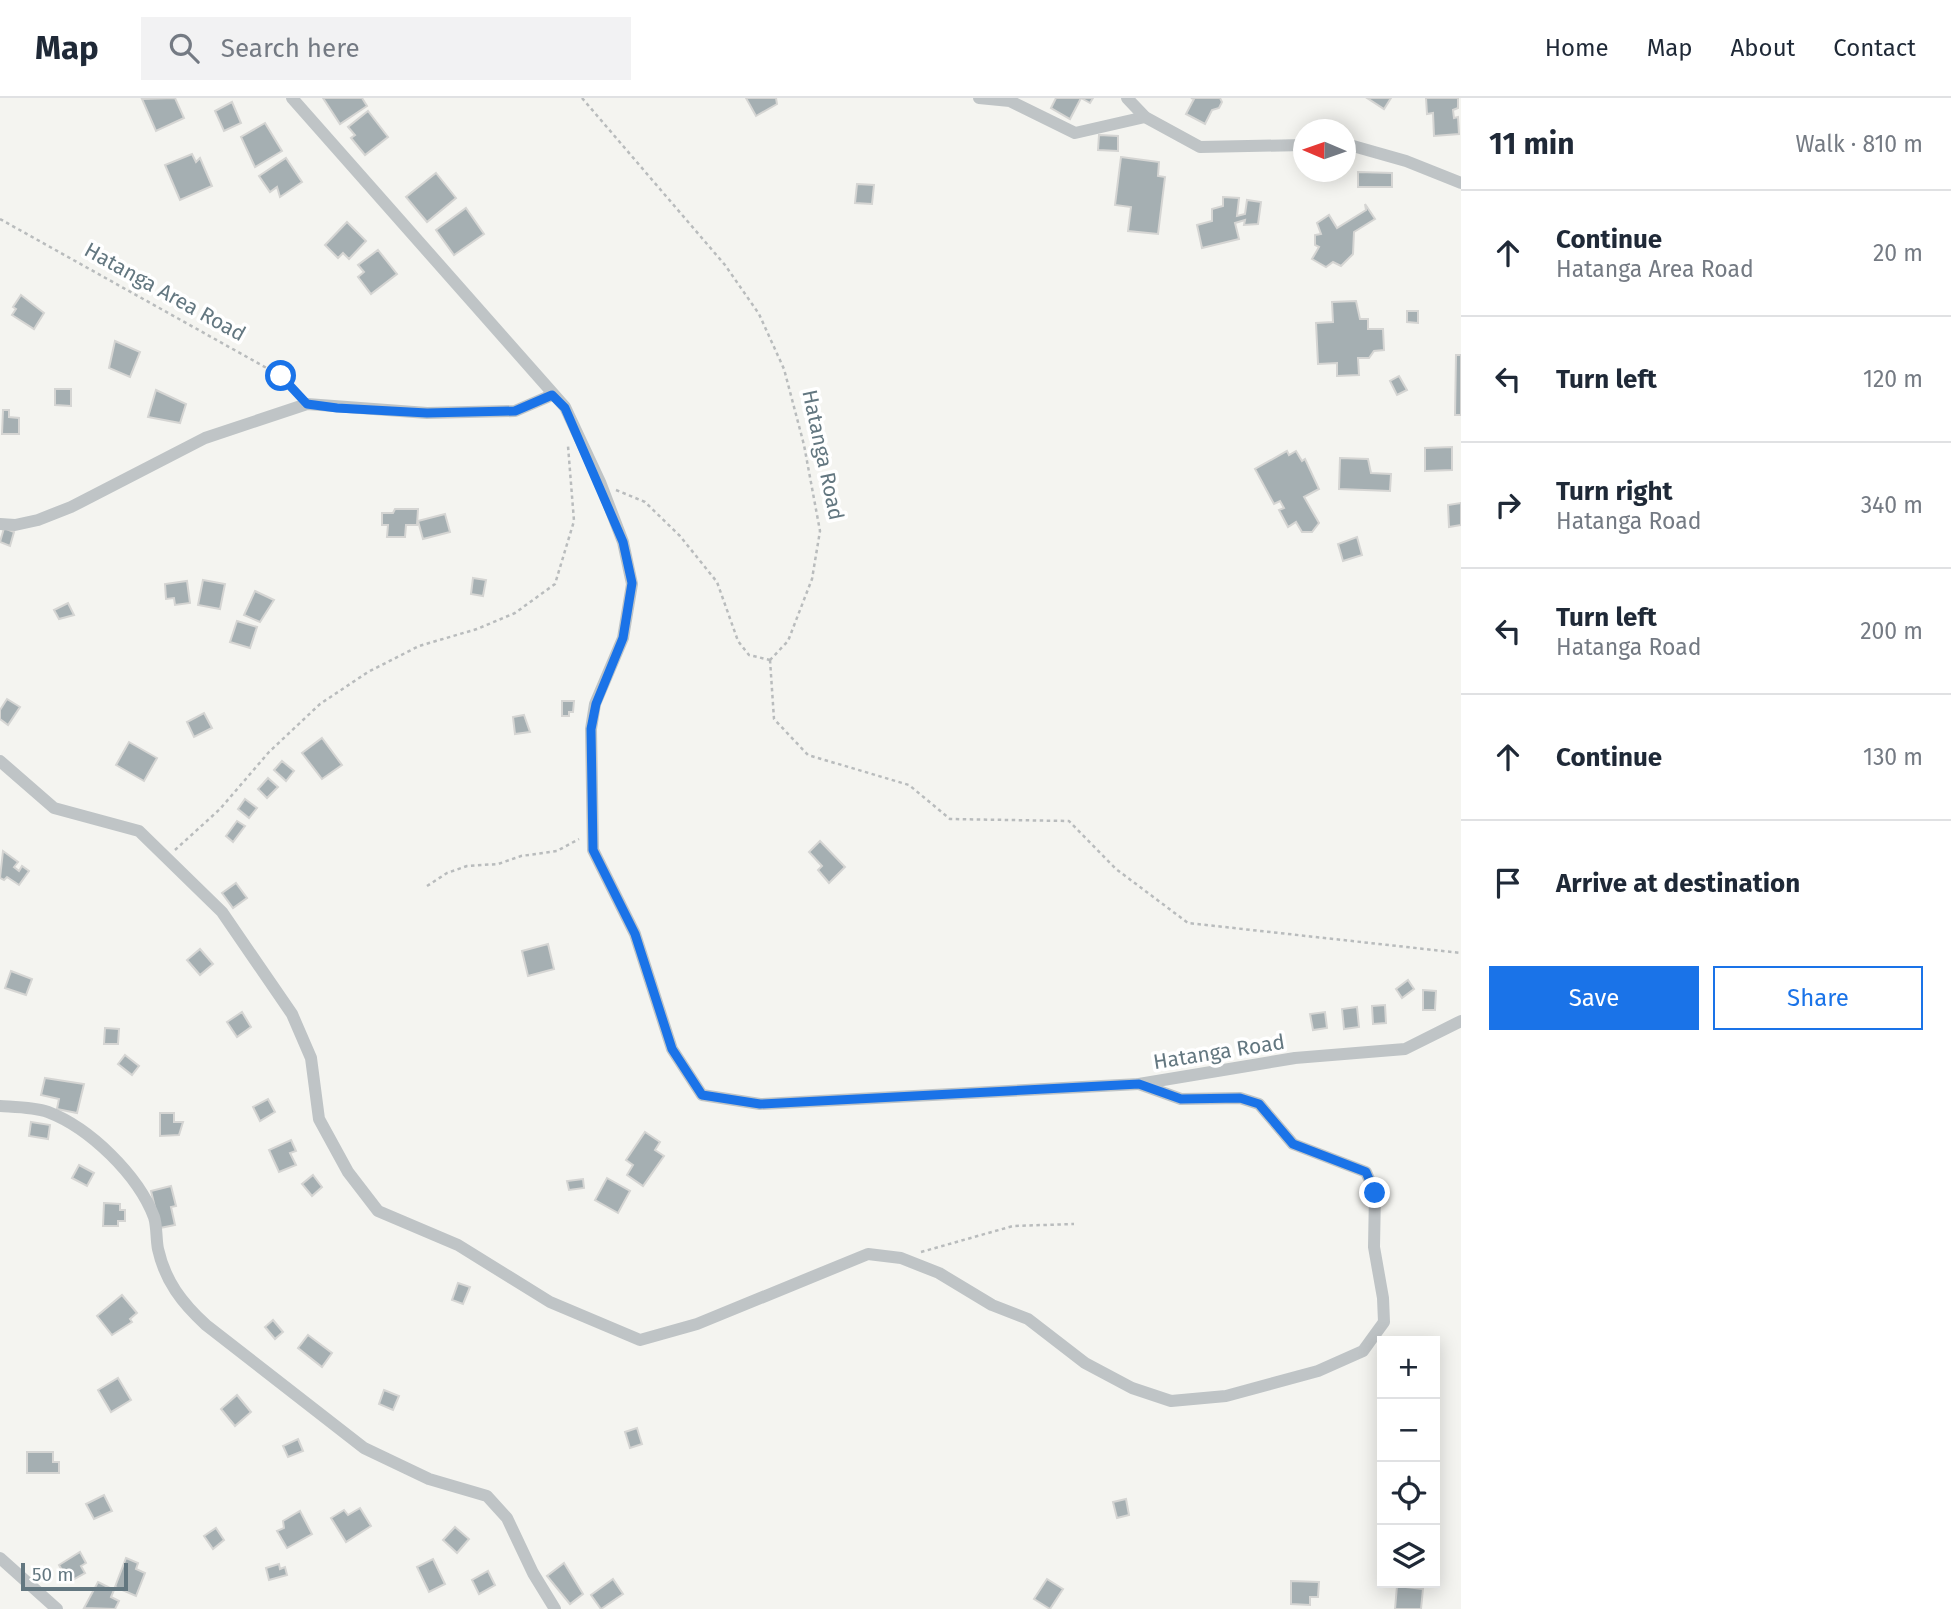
<!DOCTYPE html>
<html lang="en">
<head>
<meta charset="utf-8">
<style>
	:root { --surface:#fff; --page:#f2f2f3; --text:#1f2937; --muted:#747a83; --line:#e0e1e3; --accent:#1a73e8 }
	body { margin:0; font-family:"Fira Sans",sans-serif; background:var(--page); color:var(--text) }
	.controls { position:absolute; right:21px; bottom:21px; display:grid; overflow:hidden; border-radius:0px; box-shadow:0 4px 18px #0003 }
	.controls button { width:63px; height:63px; display:grid; place-items:center; padding:0; border:0; border-bottom:2px solid var(--line); background:var(--surface); color:var(--text); font:35px sans-serif }
	.compass { position:absolute; left:1293px; top:21px; width:63px; height:63px; border-radius:50%; background:var(--surface); box-shadow:0 4px 18px #0003; rotate:272deg }
	.scale { position:absolute; left:21px; bottom:18px; width:107px; box-sizing:border-box; padding-left:7px; border:4px solid #637780; border-top:0; font-size:19px; line-height:24px; white-space:nowrap; color:#637780; -webkit-text-stroke:5px #fff; paint-order:stroke }
	.stop { position:absolute; width:21px; height:21px; margin:-16px; border:5px solid #1a73e8; border-radius:50%; background:#fff }
	.stop.end { background:#1a73e8; border-color:#fff; box-shadow:0 2px 7px #0008 }
	.list { margin:0; padding:0; list-style:none }
	h2 { display:flex; justify-content:space-between; align-items:center; height:91px; margin:0; padding:0 28px; font-size:30px }
	h2 small { font-size:23px; font-weight:400; color:var(--muted) }
	.list li { display:grid; grid-template-columns:46px 1fr auto; gap:21px; align-items:center; box-sizing:border-box; height:126px; padding:0 28px; border-top:2px solid var(--line) }
	.list b { display:block; font-size:26px; white-space:nowrap }
	.list p { margin:0; font-size:23px; white-space:nowrap; color:var(--muted) }
	.list em { font-size:23px; font-style:normal; color:var(--muted) }
	.actions { display:flex; gap:14px; padding:21px 28px }
	.actions a { flex:1; padding:16px 0; border:2px solid var(--accent); border-radius:0px; text-align:center; font-size:24px; color:var(--accent) }
	.actions .main { background:var(--accent); color:#fff }
	.icon { flex:none; width:38px; height:38px; fill:none; stroke:currentColor; stroke-width:2; stroke-linecap:round; stroke-linejoin:round }
	.map { position:relative; flex:none; width:1461px; height:1511px; overflow:hidden }
	header { display:flex; align-items:center; gap:42px; box-sizing:border-box; height:98px; padding:0 35px; background:var(--surface); border-bottom:2px solid var(--line) }
	header strong { font-size:33px }
	nav { display:flex; gap:38px; margin-inline-start:auto; font-size:24px }
	.search { width:490px; height:63px; background:var(--page); display:flex; align-items:center; gap:18px; box-sizing:border-box; padding:0 24px; border-radius:0px; color:var(--muted); font-size:26px }
	main { display:flex }
	aside { flex:1; background:var(--surface) }
	.map>svg:first-child { display:block }
</style>
</head>
<body>
<header>
<strong>Map</strong>
<div class="search"><svg class="icon" aria-label="search" viewBox="0 0 24 24"><circle cx="10" cy="10" r="6"/><path d="M15 15l6 6"/></svg>Search here</div>
<nav><a>Home</a><a>Map</a><a>About</a><a>Contact</a></nav>
</header>
<main>
<div class="map">
<svg width="1461" height="1511" viewBox="0 0 1461 1511">
	<rect width="100%" height="100%" fill="#f4f4f0"/>
	<g fill="#a5afb2" stroke="#d5d5d3" stroke-width="2">
		<path d="M175,0L184,20L156,33L142,1Z"/>
		<path d="M323,0H362L367,8L340,26Z"/>
		<path d="M746,0H776L777,6L756,18Z"/>
		<path d="M1056,0H1093L1090,5L1081,0L1070,21L1051,10Z"/>
		<path d="M1191,0H1220L1222,4L1219,10L1212,12L1205,26L1186,16L1194,1Z"/>
		<path d="M1367,0H1391L1384,11Z"/>
		<path d="M1426,0H1458V10L1453,12L1454,20L1458,19L1459,36L1434,38L1433,15L1427,16Z"/>
		<path d="M232,4L241,25L224,33L215,13Z"/>
		<path d="M368,13L388,39L365,57L351,40L355,37L348,29Z"/>
		<path d="M265,25L282,53L255,69L241,39Z"/>
		<path d="M1099,37L1118,38V53L1098,52Z"/>
		<path d="M192,56L196,64L200,60L212,88L180,102L165,67Z"/>
		<path d="M1121,59L1159,64L1158,78L1165,79L1158,136L1128,133L1131,109L1115,107Z"/>
		<path d="M286,60L302,84L280,99L277,89L270,94L259,78Z"/>
		<path d="M1358,74L1392,75V89H1358Z"/>
		<path d="M436,75L456,100L427,124L406,99Z"/>
		<path d="M857,86L874,87L872,106L855,105Z"/>
		<path d="M1223,99L1239,100L1237,118L1245,116L1247,102L1261,104L1258,126L1244,127L1245,122L1235,125L1239,141L1202,150L1197,127L1212,123V111L1223,108Z"/>
		<path d="M1365,106L1375,121L1354,134L1353,156L1341,168L1333,164L1326,169L1312,161L1319,149L1315,147V137L1321,136L1317,125L1329,117L1337,130L1366,112Z"/>
		<path d="M466,110L484,136L454,157L436,132Z"/>
		<path d="M347,124L366,143L349,161L343,155L338,160L325,147Z"/>
		<path d="M378,152L397,176L371,196L358,179L364,174L358,167Z"/>
		<path d="M21,197L44,215L34,231L12,217L16,211L13,209Z"/>
		<path d="M1356,203L1360,221H1368V231H1383L1384,252L1374,253L1369,260H1358L1359,277L1337,278V265L1318,266L1316,225L1333,224L1332,204Z"/>
		<path d="M1407,213H1418V225L1407,224Z"/>
		<path d="M115,243L140,254L130,279L109,270Z"/>
		<path d="M1456,257H1461V317H1455Z"/>
		<path d="M1399,278L1407,292L1397,297L1390,283Z"/>
		<path d="M55,291H71V308L55,307Z"/>
		<path d="M156,292L186,306L180,325L148,319Z"/>
		<path d="M3,312H9V319L19,320V336H2Z"/>
		<path d="M1452,349V372L1425,373V350Z"/>
		<path d="M1287,353L1289,357L1296,353L1302,363L1305,361L1319,391L1304,399L1319,425L1312,434H1302L1296,424L1288,429L1279,412L1284,410L1280,403L1274,406L1255,371Z"/>
		<path d="M1340,360L1368,361L1371,375L1391,376L1390,393L1339,391Z"/>
		<path d="M1461,405V427L1449,429L1448,407Z"/>
		<path d="M395,411H418L417,427H406L405,439H387L388,427H382V415H393Z"/>
		<path d="M445,416L450,434L423,441L418,423Z"/>
		<path d="M4,430L14,434L10,448L0,444Z"/>
		<path d="M1357,439L1362,457L1343,463L1338,446Z"/>
		<path d="M473,480L486,482L483,498L471,496Z"/>
		<path d="M203,482L225,486L220,511L198,507Z"/>
		<path d="M187,483L190,505L175,507L174,500L166,501L165,486Z"/>
		<path d="M255,493L274,502L260,524L244,517Z"/>
		<path d="M68,505L74,517L59,521L54,512Z"/>
		<path d="M237,523L257,529L250,550L230,544Z"/>
		<path d="M7,601L20,609L8,627L0,621V612Z"/>
		<path d="M562,603H574L573,614H569V618H562Z"/>
		<path d="M204,615L212,630L194,639L187,624Z"/>
		<path d="M524,617L530,634L515,636L513,619Z"/>
		<path d="M322,640L342,667L322,681L302,655Z"/>
		<path d="M129,644L157,660L144,683L116,667Z"/>
		<path d="M282,663L294,673L286,683L274,672Z"/>
		<path d="M268,680L278,689L267,700L258,691Z"/>
		<path d="M245,701L257,710L249,720L238,711Z"/>
		<path d="M237,723L245,728L233,744L226,738Z"/>
		<path d="M820,743L845,769L829,785L818,772L822,768L809,754Z"/>
		<path d="M3,753L18,764L14,769L19,773L22,768L29,773L19,787L7,779L4,782L0,780Z"/>
		<path d="M236,785L247,800L233,810L222,795Z"/>
		<path d="M548,846L554,871L528,878L522,853Z"/>
		<path d="M200,851L213,866L200,877L187,862Z"/>
		<path d="M11,873L32,881L26,897L5,890Z"/>
		<path d="M1408,882L1414,891L1402,900L1396,891Z"/>
		<path d="M1423,892L1436,893L1435,912H1423Z"/>
		<path d="M1385,907L1386,925L1373,926L1372,908Z"/>
		<path d="M1357,909L1359,929L1344,931L1342,911Z"/>
		<path d="M242,914L251,929L237,939L227,924Z"/>
		<path d="M1325,914L1327,930L1313,932L1310,916Z"/>
		<path d="M105,930L119,931L118,946H104Z"/>
		<path d="M125,957L139,968L132,977L118,966Z"/>
		<path d="M45,980L84,986L77,1015L57,1011L59,1001L41,997Z"/>
		<path d="M268,1001L275,1014L260,1023L253,1009Z"/>
		<path d="M160,1015H174V1024H183L179,1037L160,1038Z"/>
		<path d="M31,1024L50,1027L48,1041L29,1038Z"/>
		<path d="M645,1034L660,1044L655,1052L664,1058L643,1088L627,1077L633,1067L626,1062Z"/>
		<path d="M291,1042L296,1053L290,1055L296,1067L279,1074L269,1052Z"/>
		<path d="M79,1067L94,1075L87,1088L72,1080Z"/>
		<path d="M313,1077L322,1089L312,1098L302,1086Z"/>
		<path d="M607,1080L630,1093L618,1115L595,1102Z"/>
		<path d="M583,1081L584,1090L569,1092L567,1083Z"/>
		<path d="M171,1088L176,1108L171,1109L175,1127L160,1130L151,1093Z"/>
		<path d="M104,1105L120,1106V1112H125V1123H118V1128H103Z"/>
		<path d="M458,1185L470,1189L463,1206L452,1202Z"/>
		<path d="M122,1197L137,1215L130,1221L132,1224L112,1237L97,1218Z"/>
		<path d="M273,1222L283,1234L275,1241L265,1229Z"/>
		<path d="M308,1237L332,1255L322,1269L298,1250Z"/>
		<path d="M118,1280L131,1302L111,1314L98,1292Z"/>
		<path d="M384,1292L399,1298L393,1312L379,1306Z"/>
		<path d="M237,1297L251,1314L235,1328L221,1311Z"/>
		<path d="M637,1330L642,1346L630,1350L625,1334Z"/>
		<path d="M298,1341L303,1353L288,1359L283,1348Z"/>
		<path d="M27,1354H53V1364H59V1375H27Z"/>
		<path d="M104,1397L112,1413L94,1421L86,1406Z"/>
		<path d="M1126,1401L1129,1417L1117,1420L1113,1404Z"/>
		<path d="M360,1410L371,1428L346,1444L331,1420L344,1412L348,1417Z"/>
		<path d="M300,1413L312,1436L287,1450L277,1433L284,1430L283,1423Z"/>
		<path d="M455,1429L469,1441L457,1455L443,1442Z"/>
		<path d="M216,1430L224,1442L213,1451L204,1438Z"/>
		<path d="M80,1454L86,1465L81,1468L85,1475L69,1484L59,1467Z"/>
		<path d="M126,1460L138,1465L136,1471L145,1475L136,1498L115,1489Z"/>
		<path d="M433,1461L445,1486L429,1494L417,1469Z"/>
		<path d="M564,1465L583,1496L570,1506L547,1478Z"/>
		<path d="M279,1466L280,1471L285,1469L287,1477L269,1482L266,1470Z"/>
		<path d="M488,1473L495,1487L479,1496L472,1482Z"/>
		<path d="M613,1481L623,1496L601,1511L591,1497Z"/>
		<path d="M1047,1481L1063,1491L1050,1511L1034,1501Z"/>
		<path d="M1291,1483L1319,1484L1318,1499H1310V1507L1291,1506Z"/>
		<path d="M98,1484L114,1492L111,1499L119,1503L115,1511L84,1510Z"/>
		<path d="M1397,1488L1423,1491L1421,1511H1395Z"/>
	</g>
	<g fill="none" stroke-linecap="round" stroke-linejoin="round">
		<g stroke="#b9bcbd" stroke-width="2.5" stroke-dasharray="3.5 3.5" stroke-linecap="butt">
			<path d="M582,0L725,167L759,216L784,271L804,347L820,433L812,481L788,543L770,562"/>
			<path d="M0,121L281,278L298,296"/>
			<path d="M616,392L645,404L680,438L717,484L738,543L749,557L770,562"/>
			<path d="M770,562L774,621L808,657L909,687L950,721L1069,723L1116,771L1188,825L1461,855"/>
			<path d="M175,752L220,711L269,654L320,606L368,574L419,548L477,531L515,515L555,486L574,423L568,348"/>
			<path d="M427,788L447,775L467,768L498,766L521,758L557,753L579,741"/>
			<path d="M921,1154L1013,1128L1074,1126"/>
		</g>
		<g stroke="#bfc4c6" stroke-width="12">
			<path d="M292,0L565,309L600,384L623,444L632,486L623,540L595,606L591,631L593,752L635,836L672,951L702,997L760,1006L1139,986L1295,960L1405,951L1461,923"/>
			<path d="M979,0L1010,3L1075,35L1145,19"/>
			<path d="M1127,0L1145,19L1200,49L1304,47"/>
			<path d="M1346,46L1406,63L1461,85"/>
			<path d="M0,426L15,427L38,422L71,409L205,340L307,306L427,315L515,313L552,297"/>
			<path d="M0,663L54,710L139,733L222,814L292,916L311,960L319,1021L348,1074L378,1113L458,1147L550,1204L640,1242L697,1226L868,1156L901,1160L939,1175L992,1207L1028,1221L1085,1265L1132,1290L1171,1303L1226,1298L1318,1273L1363,1253L1384,1224L1383,1200L1374,1149L1375,1095L1366,1074L1293,1046L1259,1006L1240,1000L1181,1001L1139,986"/>
			<path d="M0,1008C15,1009 34,1009 48,1014C90,1030 138,1077 154,1119C157,1128 156,1141 158,1151C165,1183 182,1205 206,1227L364,1350L429,1381L487,1398L507,1420L533,1475L555,1511"/>
			<path d="M0,1460L57,1511"/>
		</g>
	</g>
	<g fill="none" stroke-linecap="round" stroke-linejoin="round">
		<path stroke="#1a73e8" stroke-width="9" d="M281,278L307,306L337,310L427,315L515,313L552,297L565,310L623,444L632,485L623,540L596,606L591,631L593,752L635,836L672,951L702,997L760,1006L1139,986L1181,1001L1240,1000L1259,1006L1293,1046L1366,1074L1375,1095"/>
	</g>
	<g text-anchor="middle" stroke-width="7" stroke-linejoin="round" paint-order="stroke">
		<g font-size="21" fill="#637780" stroke="#fff">
			<text transform="translate(165 194) rotate(29)" y="7">Hatanga Area Road</text>
			<text transform="translate(823 357) rotate(78)" y="7">Hatanga Road</text>
			<text transform="translate(1219 954) rotate(-9)" y="7">Hatanga Road</text>
		</g>
	</g>
</svg>
<div class="controls">
<button>+</button>
<button>−</button>
<button><svg class="icon" aria-label="locate" viewBox="0 0 24 24"><circle cx="12" cy="12" r="6"/><path d="M12 2v4M12 18v4M2 12h4M18 12h4"/></svg></button>
<button><svg class="icon" aria-label="layers" viewBox="0 0 24 24"><path d="M12 4l9 5-9 5-9-5zM3 14l9 5 9-5"/></svg></button>
</div>
<svg class="compass" viewBox="-18 -18 36 36"><path d="M0-13l5 13h-10z" fill="#e53935"/><path d="M0 13l5-13h-10z" fill="#747a83"/></svg>
<div class="scale">50 m</div>
<div class="stop" style="left:281px;top:278px"></div>
<div class="stop end" style="left:1375px;top:1095px"></div>
</div>
<aside>
<h2>11 min<small>Walk · 810 m</small></h2>
<ul class="list">
<li><svg class="icon" aria-label="ahead" viewBox="0 0 24 24"><path d="M12 20V5M6 11l6-6 6 6"/></svg><div><b>Continue</b><p>Hatanga Area Road</p></div><em>20 m</em></li>
<li><svg class="icon" aria-label="left" viewBox="0 0 24 24"><path d="M17 20v-9H6M10 6l-5 5 5 5"/></svg><div><b>Turn left</b></div><em>120 m</em></li>
<li><svg class="icon" aria-label="right" viewBox="0 0 24 24"><path d="M7 20v-9h11M14 6l5 5-5 5"/></svg><div><b>Turn right</b><p>Hatanga Road</p></div><em>340 m</em></li>
<li><svg class="icon" aria-label="left" viewBox="0 0 24 24"><path d="M17 20v-9H6M10 6l-5 5 5 5"/></svg><div><b>Turn left</b><p>Hatanga Road</p></div><em>200 m</em></li>
<li><svg class="icon" aria-label="ahead" viewBox="0 0 24 24"><path d="M12 20V5M6 11l6-6 6 6"/></svg><div><b>Continue</b></div><em>130 m</em></li>
<li><svg class="icon" aria-label="arrive" viewBox="0 0 24 24"><path d="M6 21V4h12l-3 4 3 4H6"/></svg><div><b>Arrive at destination</b></div></li>
</ul>
<div class="actions"><a class="main">Save</a><a>Share</a></div>
</aside>
</main>
</body>
</html>
